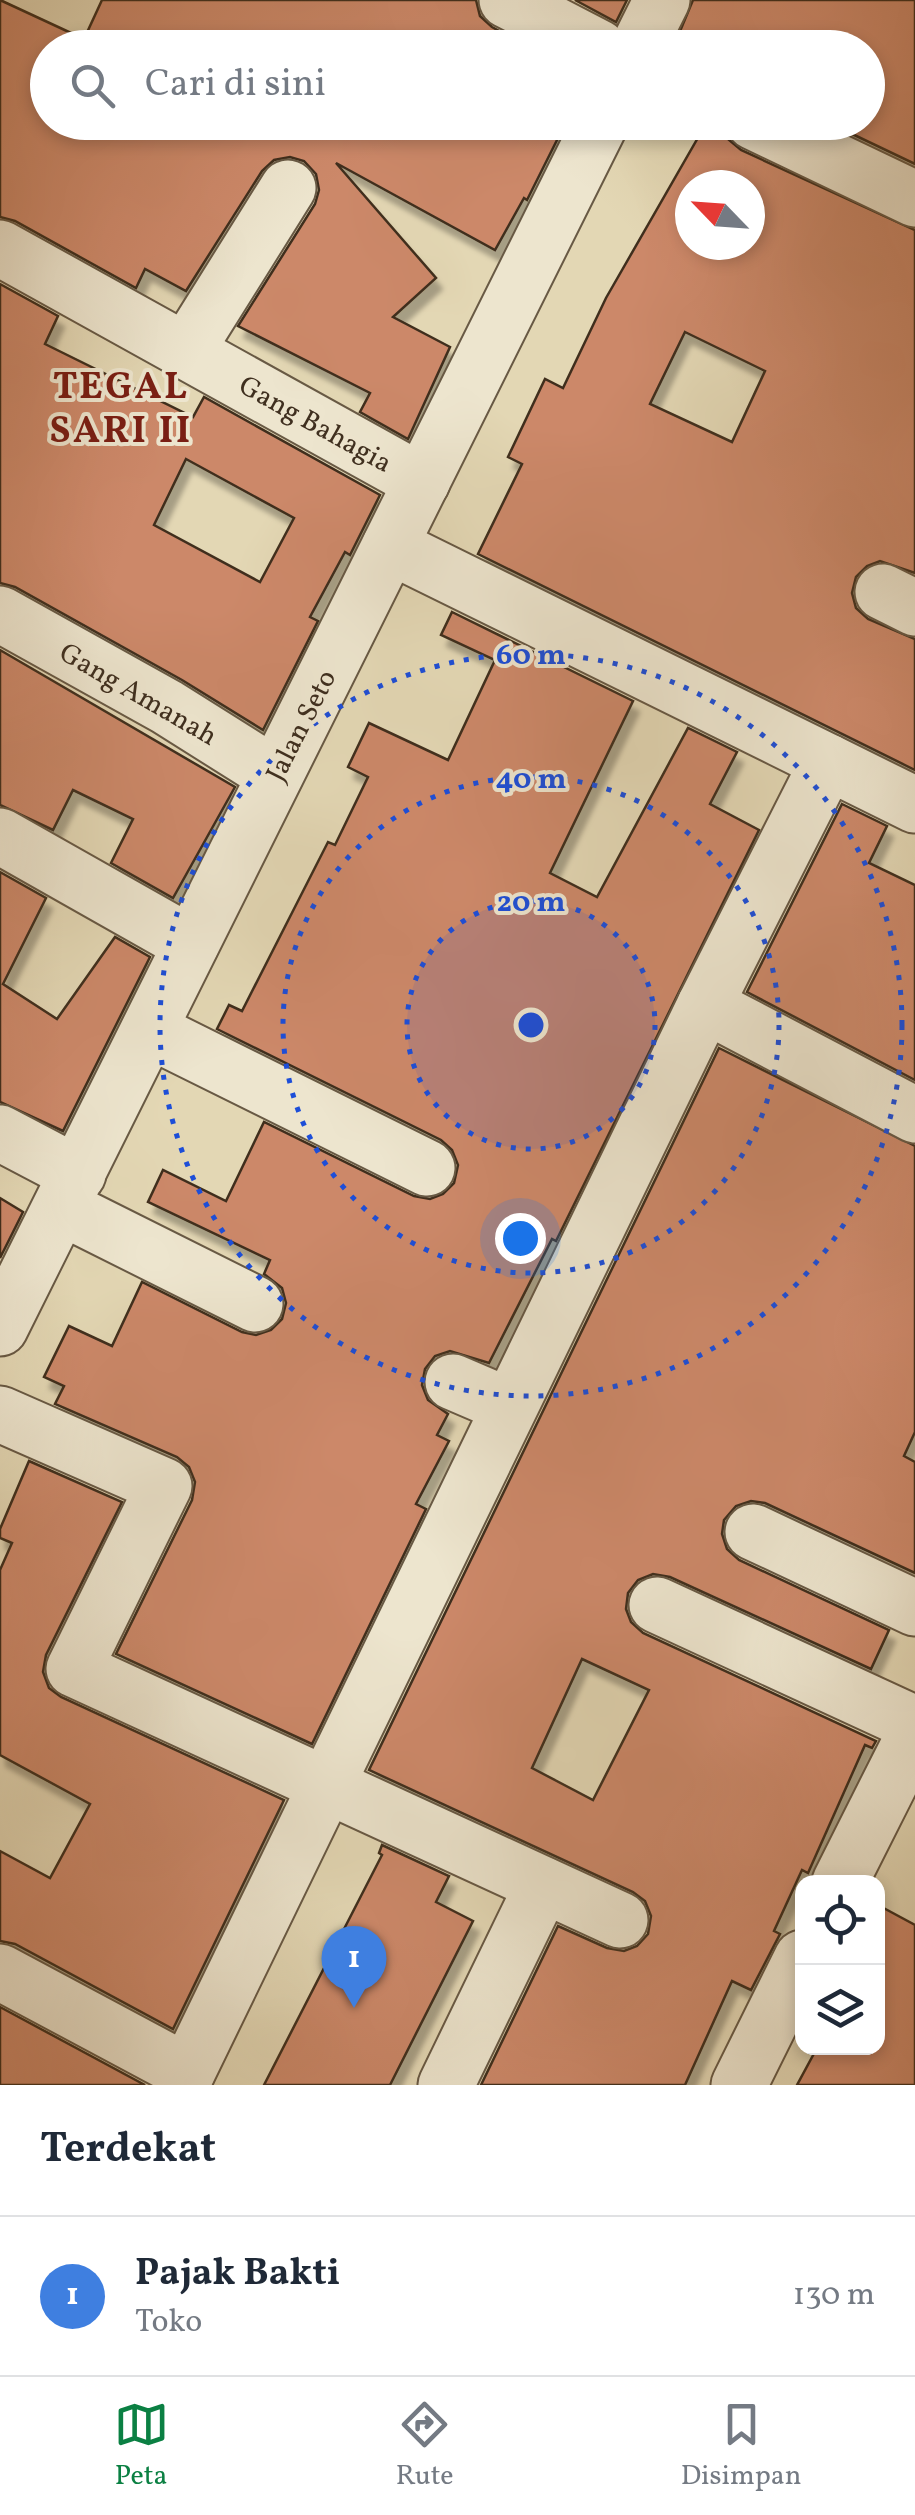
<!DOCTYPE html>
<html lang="id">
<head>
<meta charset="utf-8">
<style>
	:root { --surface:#fff; --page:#f6f6f7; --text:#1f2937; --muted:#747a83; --line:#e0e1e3; --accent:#0b8043 }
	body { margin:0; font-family:Vollkorn,serif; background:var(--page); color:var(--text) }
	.controls { position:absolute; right:30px; bottom:30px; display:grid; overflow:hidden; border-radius:20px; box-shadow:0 5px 15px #0003 }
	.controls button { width:90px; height:90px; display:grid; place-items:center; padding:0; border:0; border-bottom:2px solid var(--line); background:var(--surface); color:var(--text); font:50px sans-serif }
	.compass { position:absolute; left:675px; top:170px; width:90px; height:90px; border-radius:50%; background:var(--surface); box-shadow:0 5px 15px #0003; rotate:295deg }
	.you { position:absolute; left:520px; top:1238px; width:35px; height:35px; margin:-25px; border:8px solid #fff; border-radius:50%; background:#1a73e8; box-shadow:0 0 0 15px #1a73e833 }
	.badge { display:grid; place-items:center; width:65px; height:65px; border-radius:50%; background:var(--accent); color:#fff; font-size:32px; font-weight:700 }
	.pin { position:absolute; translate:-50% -82px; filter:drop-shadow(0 2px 5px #0008) }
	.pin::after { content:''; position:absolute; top:52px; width:35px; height:30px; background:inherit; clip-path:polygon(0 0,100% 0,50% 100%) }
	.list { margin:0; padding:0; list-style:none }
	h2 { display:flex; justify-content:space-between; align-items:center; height:130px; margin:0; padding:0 40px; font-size:42px }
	h2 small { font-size:32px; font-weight:400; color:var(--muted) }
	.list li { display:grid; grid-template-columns:65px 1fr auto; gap:30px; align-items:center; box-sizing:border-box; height:160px; padding:0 40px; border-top:2px solid var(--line) }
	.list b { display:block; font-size:38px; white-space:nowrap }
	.list p { margin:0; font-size:32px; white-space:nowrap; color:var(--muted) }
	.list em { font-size:32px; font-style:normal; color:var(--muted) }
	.icon { flex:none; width:55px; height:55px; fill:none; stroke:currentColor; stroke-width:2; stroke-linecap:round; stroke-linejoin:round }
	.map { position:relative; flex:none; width:915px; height:2085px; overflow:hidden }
	.search { position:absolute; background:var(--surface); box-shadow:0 5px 15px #0003; left:30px; right:30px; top:30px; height:110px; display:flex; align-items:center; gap:25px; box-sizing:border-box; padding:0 35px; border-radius:55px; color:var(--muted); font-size:38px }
	.sheet { height:290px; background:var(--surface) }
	nav { display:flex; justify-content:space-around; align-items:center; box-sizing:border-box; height:140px; border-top:2px solid var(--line); background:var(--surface); font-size:28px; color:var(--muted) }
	nav a { display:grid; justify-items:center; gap:5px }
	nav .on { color:var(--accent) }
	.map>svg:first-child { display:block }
</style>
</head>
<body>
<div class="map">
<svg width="915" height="2085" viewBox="0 0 915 2085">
	<defs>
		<filter id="shadow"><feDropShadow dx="6" dy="11" stdDeviation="2.5" flood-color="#0004"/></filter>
	</defs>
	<rect width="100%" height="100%" fill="#e3d7b4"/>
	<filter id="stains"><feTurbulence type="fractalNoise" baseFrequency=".002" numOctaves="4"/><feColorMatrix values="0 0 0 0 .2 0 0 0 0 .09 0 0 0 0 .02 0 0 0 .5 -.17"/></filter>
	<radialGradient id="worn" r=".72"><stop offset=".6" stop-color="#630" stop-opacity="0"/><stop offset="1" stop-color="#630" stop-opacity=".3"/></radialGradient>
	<g fill="#cc8869" stroke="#3f2f1f" stroke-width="2.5" fill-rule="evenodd" filter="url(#shadow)">
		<path d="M0,0L84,39L102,0H476L480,16L492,27L530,48H48V122H566L527,200L524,198L495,250L336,163L436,278L393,317L450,347L408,439L360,412L370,393L238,326L315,204L319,190L316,174L304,161L290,157L274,160L262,171L186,291L145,269L136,288L15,221L0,217Z"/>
		<path d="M575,0H627L616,22Z"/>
		<path d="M693,0H915V164L827,122H868V48H673Z"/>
		<path d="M707,122H723L728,139L741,150L915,230V573L880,561L867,566L856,577L852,593L856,608L868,619L915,639V770L478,554L522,464L508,457L545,379L563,388L606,298ZM690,185H750V245H690ZM685,332L765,371L732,442L650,404Z"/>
		<path d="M0,284L58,316L45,344L193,417L204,397L380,495L350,555L345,552L310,617L318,621L263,730L182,680L15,587L0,583ZM186,459L294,518L260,582L154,525Z"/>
		<path d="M452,612L633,701L550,873L597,897L688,728L737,752L710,804L759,830L556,1241L552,1239L489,1363L450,1351L435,1356L425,1369L422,1385L428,1400L448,1414L437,1435L449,1441L416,1504L426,1509L312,1744L116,1654L192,1500L195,1482L189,1467L177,1457L55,1404L64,1386L44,1377L69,1326L112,1346L142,1282L242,1332L256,1335L271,1330L282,1319L286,1303L282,1288L264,1274L270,1260L148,1202L163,1170L226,1201L264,1122L414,1196L430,1199L443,1194L454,1183L458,1165L452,1150L441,1140L217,1029L229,1005L242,1011L328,842L335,845L368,777L348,767L369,723L448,760L495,660L441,635Z"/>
		<path d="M0,650L235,787L173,898L111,863L133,819L73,790L53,830L0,805Z"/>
		<path d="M842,804L887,826L869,863L915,885V1080L747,992Z"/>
		<path d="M0,872L46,898L3,984L57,1019L115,937L150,957L63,1131L0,1102Z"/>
		<path d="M719,1048L915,1146V1432L904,1456L915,1462V1573L765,1503L751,1501L736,1506L724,1520L722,1534L727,1549L739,1560L889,1630L871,1669L670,1577L653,1574L638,1580L628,1593L626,1609L631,1622L643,1633L876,1741L872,1748L865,1745L808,1873L802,1870L774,1931L780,1934L751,1990L732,1981L685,2085H481L558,1926L607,1948L624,1951L637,1946L648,1934L651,1916L645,1901L633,1892L369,1770ZM582,1659L649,1690L593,1800L532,1768Z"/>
		<path d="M0,1198L23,1212L0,1258Z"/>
		<path d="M29,1461L122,1502L46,1655L43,1672L49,1688L61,1697L284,1800L173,2029L15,1944L0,1941V1851L50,1878L90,1804L0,1755V1570L12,1543L0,1538V1529Z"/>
		<path d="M382,1845L449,1876L436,1902L473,1921L390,2085H264L382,1855L379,1853Z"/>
		<path d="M878,1905L915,1925V2085H797L817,2048H878Z"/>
		<path d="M0,2007L145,2085H0Z"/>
	</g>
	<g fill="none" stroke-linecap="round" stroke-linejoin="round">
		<defs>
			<g id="minor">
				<path d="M507,0L599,48"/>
				<path d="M638,48L662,0"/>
				<path d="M754,122L915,199"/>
				<path d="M0,248L422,482"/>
				<path d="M186,351L288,188"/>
				<path d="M390,546L828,762"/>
				<path d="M883,592L915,608"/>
				<path d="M0,614L167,707L275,775"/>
				<path d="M0,836L191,944"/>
				<path d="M705,1005L915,1115"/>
				<path d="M149,1030L427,1168"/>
				<path d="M0,1133L78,1174"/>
				<path d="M61,1207L255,1304"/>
				<path d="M0,1328L601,122"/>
				<path d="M453,1382L509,1406"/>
				<path d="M0,1414L164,1486L74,1669L620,1920"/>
				<path d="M753,1532L915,1608"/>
				<path d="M657,1605L915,1724"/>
				<path d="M840,1882L915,1733"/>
				<path d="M0,1972L187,2072"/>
				<path d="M181,2085L705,1005L828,762L915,805"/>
				<path d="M446,2085L543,1885"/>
				<path d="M739,2085L802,1958"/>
			</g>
		</defs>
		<use href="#minor" stroke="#685944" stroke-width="59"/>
		<use href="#minor" stroke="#ede5ce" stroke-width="55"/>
	</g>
	<circle cx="531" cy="1025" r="124" fill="#1d4ed8" fill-opacity=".12"/>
	<g fill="none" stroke="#1d4ed8" stroke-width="5" stroke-dasharray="5 10">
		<circle cx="531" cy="1025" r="124"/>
		<circle cx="531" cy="1025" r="248"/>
		<circle cx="531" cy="1025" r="371"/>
	</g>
	<g text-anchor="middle" stroke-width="8" stroke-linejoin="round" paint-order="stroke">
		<g font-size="28" fill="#3f2f1f" stroke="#ede5ce">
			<text transform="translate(316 423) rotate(29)" y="10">Gang Bahagia</text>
			<text transform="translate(139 693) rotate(30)" y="10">Gang Amanah</text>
			<text transform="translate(300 725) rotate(-63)" y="10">Jalan Seto</text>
		</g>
		<g font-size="38" font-weight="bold" letter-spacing="2.5" fill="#7a1f14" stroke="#ede5ce">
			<text x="121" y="398">TEGAL<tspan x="121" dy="44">SARI II</tspan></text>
		</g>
	</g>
	<circle cx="531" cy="1025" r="15" fill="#1d4ed8" stroke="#ede5ce" stroke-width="5"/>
	<g font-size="30" text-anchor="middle" font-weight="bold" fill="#1d4ed8" stroke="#ede5ce" stroke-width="8" stroke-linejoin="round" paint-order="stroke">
		<text x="531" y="664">60 m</text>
		<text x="531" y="788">40 m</text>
		<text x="531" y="911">20 m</text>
	</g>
	<rect width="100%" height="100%" filter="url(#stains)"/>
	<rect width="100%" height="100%" fill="url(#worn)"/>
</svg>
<div class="controls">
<button><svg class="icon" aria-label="locate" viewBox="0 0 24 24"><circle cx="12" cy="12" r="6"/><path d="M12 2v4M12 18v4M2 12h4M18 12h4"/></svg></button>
<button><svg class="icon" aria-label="layers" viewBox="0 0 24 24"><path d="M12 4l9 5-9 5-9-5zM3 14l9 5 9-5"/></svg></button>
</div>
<svg class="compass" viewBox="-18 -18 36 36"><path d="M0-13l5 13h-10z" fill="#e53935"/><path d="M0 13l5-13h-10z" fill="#747a83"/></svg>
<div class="you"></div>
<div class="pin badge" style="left:354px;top:2008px;background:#3f7fe0">1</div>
<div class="search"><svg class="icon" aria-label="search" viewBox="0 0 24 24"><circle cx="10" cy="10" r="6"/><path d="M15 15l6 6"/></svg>Cari di sini</div>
</div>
<section class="sheet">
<h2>Terdekat<small></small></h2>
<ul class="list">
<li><span class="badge" style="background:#3f7fe0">1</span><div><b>Pajak Bakti</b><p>Toko</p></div><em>130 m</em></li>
</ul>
</section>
<nav>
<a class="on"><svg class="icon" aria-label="map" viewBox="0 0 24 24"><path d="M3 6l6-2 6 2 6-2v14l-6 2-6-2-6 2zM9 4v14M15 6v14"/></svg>Peta</a>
<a><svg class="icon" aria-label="directions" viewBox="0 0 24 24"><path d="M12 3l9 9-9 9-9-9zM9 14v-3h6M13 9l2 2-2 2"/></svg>Rute</a>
<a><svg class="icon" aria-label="saved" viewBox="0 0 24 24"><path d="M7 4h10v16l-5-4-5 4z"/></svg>Disimpan</a>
</nav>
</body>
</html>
